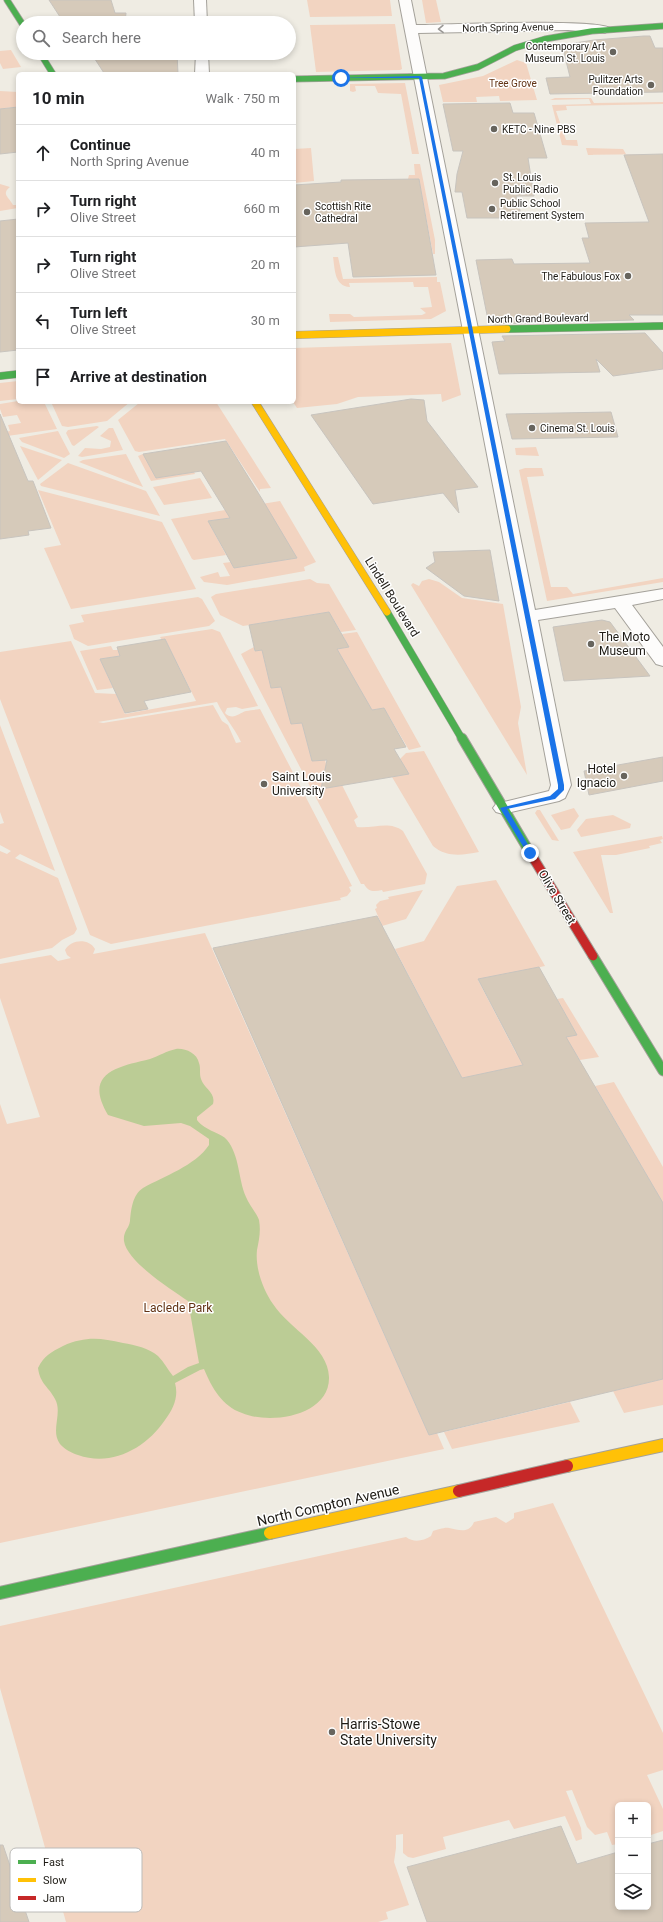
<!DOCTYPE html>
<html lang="en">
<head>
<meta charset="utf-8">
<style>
	:root { --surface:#fff; --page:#f6f6f6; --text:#202124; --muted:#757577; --line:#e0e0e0 }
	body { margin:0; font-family:Roboto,sans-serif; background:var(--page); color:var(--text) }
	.controls { position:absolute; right:12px; bottom:12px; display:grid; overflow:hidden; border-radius:6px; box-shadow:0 2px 6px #0003 }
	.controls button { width:36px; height:36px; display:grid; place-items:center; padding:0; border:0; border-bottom:1px solid var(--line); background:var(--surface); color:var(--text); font:20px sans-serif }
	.stop { position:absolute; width:12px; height:12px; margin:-9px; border:3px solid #1a73e8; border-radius:50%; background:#fff }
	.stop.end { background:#1a73e8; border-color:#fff; box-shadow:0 1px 4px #0008 }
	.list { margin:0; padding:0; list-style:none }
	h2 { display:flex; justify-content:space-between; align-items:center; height:52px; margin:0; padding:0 16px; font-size:17px }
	h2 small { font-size:13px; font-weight:400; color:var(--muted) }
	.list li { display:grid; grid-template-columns:26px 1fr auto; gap:12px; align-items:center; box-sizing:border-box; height:56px; padding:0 16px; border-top:1px solid var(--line) }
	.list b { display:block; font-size:15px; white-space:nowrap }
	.list p { margin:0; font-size:13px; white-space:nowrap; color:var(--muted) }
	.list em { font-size:13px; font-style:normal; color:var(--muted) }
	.icon { flex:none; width:22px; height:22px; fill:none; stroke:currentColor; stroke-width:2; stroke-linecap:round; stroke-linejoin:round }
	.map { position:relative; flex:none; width:663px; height:1922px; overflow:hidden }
	.search { position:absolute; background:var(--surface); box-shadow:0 2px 6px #0003; left:16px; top:16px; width:280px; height:44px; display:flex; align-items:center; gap:10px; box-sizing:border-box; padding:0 14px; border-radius:22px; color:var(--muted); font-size:15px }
	.panel { position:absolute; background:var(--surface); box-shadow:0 2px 6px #0003; left:16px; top:72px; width:280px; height:332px; border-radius:6px }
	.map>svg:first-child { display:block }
</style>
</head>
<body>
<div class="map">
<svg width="663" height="1922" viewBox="0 0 663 1922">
	<rect width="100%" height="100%" fill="#efece3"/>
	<g fill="#f2d4c1" fill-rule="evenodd">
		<path d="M307,0H390L392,16L310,17Z"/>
		<path d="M422,0H436L441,22L426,23Z"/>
		<path d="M395,24L402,69L400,70L316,72L310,25Z"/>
		<path d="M11,50L21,67L3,69L0,63V51Z"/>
		<path d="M517,60L526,63L537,100L500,101L499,96L476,97L477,102H443L439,85L483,76Z"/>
		<path d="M405,83L419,154H412L401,94L378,93L375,86H355L356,91L353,92L350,91V84Z"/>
		<path d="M0,91L18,92V107L5,108L0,115Z"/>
		<path d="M555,98H591L594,103L663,102V104L566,106L567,110L556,111L566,140H577L578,146L562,145L552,105L591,104L589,99L550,100Z"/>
		<path d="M311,148L314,181L294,183V149Z"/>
		<path d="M586,148L623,149L626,154H663L570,155H588Z"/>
		<path d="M414,164H420L435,240V254H433L419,179H408L409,175H415Z"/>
		<path d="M0,184L10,187C1,194 9,197 13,205H18V208L0,211Z"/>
		<path d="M333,257H338L343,279L437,277V282H440L446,311L431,319L330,322L329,314H350L354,317L422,315L426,313L420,308L432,307L428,287H414L413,282L349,283L350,287C334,286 335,269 333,257Z"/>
		<path d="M451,343L461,395L442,402L441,394L358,397L337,404L297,408L293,402L294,348Z"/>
		<path d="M18,381V399L0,401V383Z"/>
		<path d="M18,401L44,402L57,429L0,437V433L10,431L8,425L21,423L17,415L3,417L0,409V404Z"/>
		<path d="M51,402H130L107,421L68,427L62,426Z"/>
		<path d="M159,402H216L271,488L260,489V492L225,439L139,452L135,451L118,420L139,403Z"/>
		<path d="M97,426L99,427L74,446L72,445L66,433L68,430Z"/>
		<path d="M109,428H113L123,450L82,457L78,456L85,448L101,449L110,447L111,441L100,436Z"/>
		<path d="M58,431L70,454L64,458L22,442L19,438Z"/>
		<path d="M20,446L62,460L38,480Z"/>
		<path d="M536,447L539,456L516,455L515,448Z"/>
		<path d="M126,454L143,487L79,462L83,460Z"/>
		<path d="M143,454L156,478L194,472L195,474L151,481L138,456Z"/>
		<path d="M68,463L146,491L160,516L41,486L40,484Z"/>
		<path d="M525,468H542L544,476L527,477L551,587H567L573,594L663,578V582L547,601L519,470Z"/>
		<path d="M200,478L212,498L164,505L153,487Z"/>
		<path d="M38,490L162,522L196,589L71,609L44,548L61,545Z"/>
		<path d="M280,501L316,562L304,567L305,571L227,585L204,582L200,577L218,572L220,577L230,576L223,563L231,562L234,568L296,558L269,512L208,521L226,555L194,560L192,559L171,519Z"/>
		<path d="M310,579L317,583L329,584L356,630L341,632L329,612L243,626L220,615L211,597L216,594Z"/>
		<path d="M429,579L439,582L462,598L503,604L521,707L518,723L527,775L411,585L413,583L419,586L422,581Z"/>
		<path d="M198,597L202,599L215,621L209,626L88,646L74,639L69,625L84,622L81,615Z"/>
		<path d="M212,629L220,632L258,706L242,709L236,707L227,708L225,713C233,721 239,713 246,711C250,710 255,710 260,709L352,886L349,887L351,891L347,896L340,898L341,900L111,944L90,935L0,699V652L71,641L95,693L116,694L125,714L196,701L165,639L162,640L160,637ZM217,702C224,717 234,727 241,742L236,743L228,725L222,721L213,705L103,723L98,722Z"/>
		<path d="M357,632L421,747L409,750L384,708L372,710L337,649L349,647L342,634Z"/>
		<path d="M111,646L113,650H118L120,656L100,659L113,688L97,690L80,651Z"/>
		<path d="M254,647V651L262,650L271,687H281L291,724L302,723L312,761L325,760L330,779L327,787L342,785L358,817L354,820L357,827C373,829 389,820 403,831L427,874L425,884L383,892L382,890C374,892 368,892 364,884H361L244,660L241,654Z"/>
		<path d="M0,725L55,871L20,854L15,858L58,878L77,929L74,934L62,940L52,948L0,959V851L7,854L11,851L0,845V824L4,823L0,812Z"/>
		<path d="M424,751L479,852C463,855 447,858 433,846L392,777L408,774L400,759L406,753Z"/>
		<path d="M574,808L579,816L570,828L561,830L551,815Z"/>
		<path d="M537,810H540L559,841L552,840L535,813Z"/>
		<path d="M613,815L631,824L630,828L581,837L577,830L586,819Z"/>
		<path d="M662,836L663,839L660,840L662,843L649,846L650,848L616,855H601L613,913H610L573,852Z"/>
		<path d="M496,880L545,966L478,980L516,1053L541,1048L538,1042L577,1035L557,999L563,998L599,1057L580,1060L576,1054L462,1078L395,949L424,941L457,886Z"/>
		<path d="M423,890L406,919L382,926L375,909L377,908L376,905L380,901L389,899L388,897Z"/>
		<path d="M205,933L429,1435L437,1433L444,1449L0,1543V1104L7,1124L40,1117L0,998V964L51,955L58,961L71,958L67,955L65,950C71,939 89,938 95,949L93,954Z"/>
		<path d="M614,1082L663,1167V1203L595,1086Z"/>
		<path d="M663,1379V1405L624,1413L613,1391Z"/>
		<path d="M570,1402L580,1422L452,1449L444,1432Z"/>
		<path d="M553,1503L663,1733V1770L647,1775L663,1809V1831L648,1836V1805H618V1844L612,1845L607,1832L595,1835L587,1827L572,1790L566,1791L581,1828L582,1839L576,1841L565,1816L514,1829L509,1820L443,1837L446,1849L413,1858L408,1857L403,1853V1834L396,1835V1848L394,1862L409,1905L386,1912L388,1919L378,1922H66L0,1688V1626L406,1537C414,1543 423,1541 431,1536L433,1531C437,1530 445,1527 449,1528C459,1530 469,1534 474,1522L496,1517L506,1523L514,1518V1513Z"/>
	</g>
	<path fill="#bbcc95" d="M176,1049C185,1048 197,1053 199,1063C201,1068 199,1074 201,1079C204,1089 216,1092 213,1104L197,1117V1120C205,1131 222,1133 227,1140C240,1156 238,1179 246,1197C249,1205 256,1212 259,1220C261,1231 259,1240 257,1250C255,1268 263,1290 273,1304C289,1329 328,1346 329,1377C330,1416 270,1425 242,1413C222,1406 212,1388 204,1369L200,1370L175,1383C179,1397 173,1409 165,1420C146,1448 112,1467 78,1455C72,1453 64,1449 60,1444C50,1431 63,1413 55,1399C49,1387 40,1384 38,1368C44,1356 51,1352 63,1346C86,1336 100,1338 123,1343C135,1345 149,1348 158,1356C164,1362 168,1370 173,1376L188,1367L199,1363L188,1301C172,1290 127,1262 124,1241C123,1231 129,1229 130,1221C131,1211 132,1195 143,1188C164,1176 195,1166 209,1145V1139L190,1126L181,1123L144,1126L108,1115C83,1073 117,1067 150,1059C159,1056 166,1051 176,1049Z"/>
	<g fill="#d6caba" stroke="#c8c4be">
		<path d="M49,0H111L115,13H126L125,23H64Z"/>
		<path d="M644,36H650L655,48H663V92L550,94L546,78L570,77L562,45L594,40Z"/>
		<path d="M91,53H177L178,74L104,73Z"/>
		<path d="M510,103L513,113H534L547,158H528L534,196H516L522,218H467L462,192H455L457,174L463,151H453L443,104Z"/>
		<path d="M18,107V152L0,154V109Z"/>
		<path d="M663,154V315H629L634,320L493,324L487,315L476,260L512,259L514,264L590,263L582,238H589L585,223L649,222L624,155Z"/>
		<path d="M419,179L436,275L353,277L348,243L294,247V185L341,182V180Z"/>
		<path d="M18,219V350L0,352V221Z"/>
		<path d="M645,333L663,353V369L613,376L596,359L600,372L499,374L492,342L505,341L502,336Z"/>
		<path d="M411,399L424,400L427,421L478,487L455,490L459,513L443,493L373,504L311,415Z"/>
		<path d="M611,412L618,437L512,439L506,414Z"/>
		<path d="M0,414L28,481H33L51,528L28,531L29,535L0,539Z"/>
		<path d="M226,441L262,499L297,558L234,568L208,521L230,518L201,471L156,478L143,454Z"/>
		<path d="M490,550L499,601L464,596L426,568L435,562L433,552Z"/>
		<path d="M329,612L349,647L337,649L372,710L384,708L406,747L394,749L409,774L321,789L327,760L312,761L302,723L291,724L281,687L271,688L262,650L255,651L249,625Z"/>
		<path d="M602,620L610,622L650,676L564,681L553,627Z"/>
		<path d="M165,639L191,692L144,701L148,709L125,713L100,659L120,656L117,647Z"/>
		<path d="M663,757V781L589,795L584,771Z"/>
		<path d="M377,916L462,1078L523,1065L478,979L539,967L577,1035L566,1037L663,1203V1379L429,1435L213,948Z"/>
		<path d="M561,1826L577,1864L618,1852V1907H648V1844L663,1840V1922H427L407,1867Z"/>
		<path d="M0,1845H3L29,1922H0Z"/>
	</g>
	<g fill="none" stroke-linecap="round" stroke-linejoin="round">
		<defs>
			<g id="street">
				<path d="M194,0H206L207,23H195Z"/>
				<path d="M399,0H411L416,25C440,25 603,18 611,29L605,33L568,30L418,33L535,610L663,589V599L632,605L663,647V666L656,664L615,608L538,620L571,785L565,798L559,801L503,814L496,812L493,808L496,804L545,792L549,791L551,785Z"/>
				<path d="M196,53H208L209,74H195Z"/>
			</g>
			<g id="fast-far3">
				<path d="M7,0L23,25"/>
				<path d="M40,53L53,74"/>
				<path d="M294,79L444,76L478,67L515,48L545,39L592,31L663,26"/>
				<path d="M653,326H663"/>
			</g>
			<g id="fast-far2">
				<path d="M507,329L663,326"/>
				<path d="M0,376L18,374"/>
				<path d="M387,612L462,739"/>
			</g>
			<g id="fast-far1">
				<path d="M462,738L529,851"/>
				<path d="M593,956L663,1071"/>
			</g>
			<path id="fast" d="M0,1593L270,1533"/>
			<g id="slow-far1">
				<path d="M294,335L507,329"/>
				<path d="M255,402L387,612"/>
			</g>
			<g id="slow">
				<path d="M567,1466L663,1445"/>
				<path d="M270,1533L459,1491"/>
			</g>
			<path id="jam-far1" d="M529,851L593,956"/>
			<path id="jam" d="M459,1491L567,1466"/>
		</defs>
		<use href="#street" stroke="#a4a19a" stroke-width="2"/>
		<use href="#fast-far3" stroke="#a4a19a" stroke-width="7"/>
		<use href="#fast-far2" stroke="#a4a19a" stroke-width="8"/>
		<use href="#fast-far1" stroke="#a4a19a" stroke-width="11"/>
		<use href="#fast" stroke="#a4a19a" stroke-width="14"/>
		<use href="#slow-far1" stroke="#a4a19a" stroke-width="8"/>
		<use href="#slow" stroke="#a4a19a" stroke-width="14"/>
		<use href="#jam-far1" stroke="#a4a19a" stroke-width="11"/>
		<use href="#jam" stroke="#a4a19a" stroke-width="14"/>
		<use href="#street" fill="#fdfcfb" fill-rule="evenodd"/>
		<use href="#fast-far3" stroke="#4caf50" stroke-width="5.5"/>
		<use href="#fast-far2" stroke="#4caf50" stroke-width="7"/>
		<use href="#fast-far1" stroke="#4caf50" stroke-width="9"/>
		<use href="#fast" stroke="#4caf50" stroke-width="12"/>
		<use href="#slow-far1" stroke="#ffc107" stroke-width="7"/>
		<use href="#slow" stroke="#ffc107" stroke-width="12"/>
		<use href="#jam-far1" stroke="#c62828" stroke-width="9"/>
		<use href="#jam" stroke="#c62828" stroke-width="12"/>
	</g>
	<defs><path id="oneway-chevron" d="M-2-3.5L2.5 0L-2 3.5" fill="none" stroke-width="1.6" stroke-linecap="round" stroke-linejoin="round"/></defs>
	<use stroke="#999794" href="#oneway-chevron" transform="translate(441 29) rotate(179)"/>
	<path fill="#1a73e8" d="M420,76L422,77L564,785V790L555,799L507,809L533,853L530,855L527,853L500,808L550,796L558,789V785L419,78H339Z"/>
	<g fill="#67645d" stroke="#fff" stroke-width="1.5">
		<circle cx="613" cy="52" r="4"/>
		<circle cx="651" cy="85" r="4"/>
		<circle cx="494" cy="129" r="4"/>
		<circle cx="495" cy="183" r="4"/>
		<circle cx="492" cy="209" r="4"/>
		<circle cx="307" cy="212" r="4"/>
		<circle cx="628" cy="276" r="4"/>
		<circle cx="532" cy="428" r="4"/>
		<circle cx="591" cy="644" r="4"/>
		<circle cx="624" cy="776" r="4"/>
		<circle cx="264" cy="784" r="4"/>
		<circle cx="332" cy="1732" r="4"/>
	</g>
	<g text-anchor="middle" stroke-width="3" stroke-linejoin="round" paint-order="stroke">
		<g font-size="10" fill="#1e1b15" stroke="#fff">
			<text transform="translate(508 27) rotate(-1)" y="4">North Spring Avenue</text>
			<text transform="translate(538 318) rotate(-1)" y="4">North Grand Boulevard</text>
		</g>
		<g font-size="10" fill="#1e1b15" stroke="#fff" text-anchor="start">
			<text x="605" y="50" text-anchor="end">Contemporary Art<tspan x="605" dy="12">Museum St. Louis</tspan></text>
			<text x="643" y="83" text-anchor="end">Pulitzer Arts<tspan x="643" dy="12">Foundation</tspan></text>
			<text x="502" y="133">KETC - Nine PBS</text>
			<text x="503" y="181">St. Louis<tspan x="503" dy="12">Public Radio</tspan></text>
			<text x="500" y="207">Public School<tspan x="500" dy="12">Retirement System</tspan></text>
			<text x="315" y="210">Scottish Rite<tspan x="315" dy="12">Cathedral</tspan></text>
			<text x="620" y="280" text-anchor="end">The Fabulous Fox</text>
			<text x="540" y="432">Cinema St. Louis</text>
		</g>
		<g font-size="10" fill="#623315" stroke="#fff">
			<text x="513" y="87">Tree Grove</text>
		</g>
		<g font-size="12" fill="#1e1b15" stroke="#fff">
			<text transform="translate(392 597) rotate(58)" y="4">Lindell Boulevard</text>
			<text transform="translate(557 897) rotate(59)" y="4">Olive Street</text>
		</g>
		<g font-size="12" fill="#1e1b15" stroke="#fff" text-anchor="start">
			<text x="599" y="641">The Moto<tspan x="599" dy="14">Museum</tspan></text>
			<text x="616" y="773" text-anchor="end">Hotel<tspan x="616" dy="14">Ignacio</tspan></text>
			<text x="272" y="781">Saint Louis<tspan x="272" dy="14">University</tspan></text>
		</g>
		<g font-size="12" fill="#623315" stroke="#fff">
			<text x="178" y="1312">Laclede Park</text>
		</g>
		<g font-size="14" fill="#1e1b15" stroke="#fff">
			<text transform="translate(328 1505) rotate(-13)" y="5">North Compton Avenue</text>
		</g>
		<g font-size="14" fill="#1e1b15" stroke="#fff" text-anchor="start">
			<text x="340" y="1729">Harris-Stowe<tspan x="340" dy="16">State University</tspan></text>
		</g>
	</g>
	<rect x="10" y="1848" width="132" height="64" rx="6" fill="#fff" stroke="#bcbbb9" stroke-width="1"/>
	<rect x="18" y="1860" width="18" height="4" fill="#4caf50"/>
	<rect x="18" y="1878" width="18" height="4" fill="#ffc107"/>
	<rect x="18" y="1896" width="18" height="4" fill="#c62828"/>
	<g font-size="11" fill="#1e1b15">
		<text x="43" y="1866">Fast</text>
		<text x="43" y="1884">Slow</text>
		<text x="43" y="1902">Jam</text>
	</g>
</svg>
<div class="controls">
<button>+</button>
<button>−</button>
<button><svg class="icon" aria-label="layers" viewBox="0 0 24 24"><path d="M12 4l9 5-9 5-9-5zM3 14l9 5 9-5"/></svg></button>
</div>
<div class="stop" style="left:341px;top:78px"></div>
<div class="stop end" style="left:530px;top:853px"></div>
<div class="search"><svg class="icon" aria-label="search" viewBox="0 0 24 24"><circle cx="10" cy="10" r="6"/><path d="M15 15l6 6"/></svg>Search here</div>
<section class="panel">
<h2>10 min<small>Walk · 750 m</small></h2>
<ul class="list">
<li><svg class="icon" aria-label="ahead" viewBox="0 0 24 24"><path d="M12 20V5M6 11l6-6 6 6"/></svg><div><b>Continue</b><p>North Spring Avenue</p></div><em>40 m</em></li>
<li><svg class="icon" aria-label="right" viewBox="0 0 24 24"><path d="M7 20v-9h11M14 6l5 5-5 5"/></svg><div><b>Turn right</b><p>Olive Street</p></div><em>660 m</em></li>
<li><svg class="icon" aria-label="right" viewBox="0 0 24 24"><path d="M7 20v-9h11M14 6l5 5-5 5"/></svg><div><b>Turn right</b><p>Olive Street</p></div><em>20 m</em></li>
<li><svg class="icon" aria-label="left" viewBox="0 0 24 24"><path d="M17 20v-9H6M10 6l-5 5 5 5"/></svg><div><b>Turn left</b><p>Olive Street</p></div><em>30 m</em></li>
<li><svg class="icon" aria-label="arrive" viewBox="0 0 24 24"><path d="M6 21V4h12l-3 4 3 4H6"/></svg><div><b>Arrive at destination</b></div></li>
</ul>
</section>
</div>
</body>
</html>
